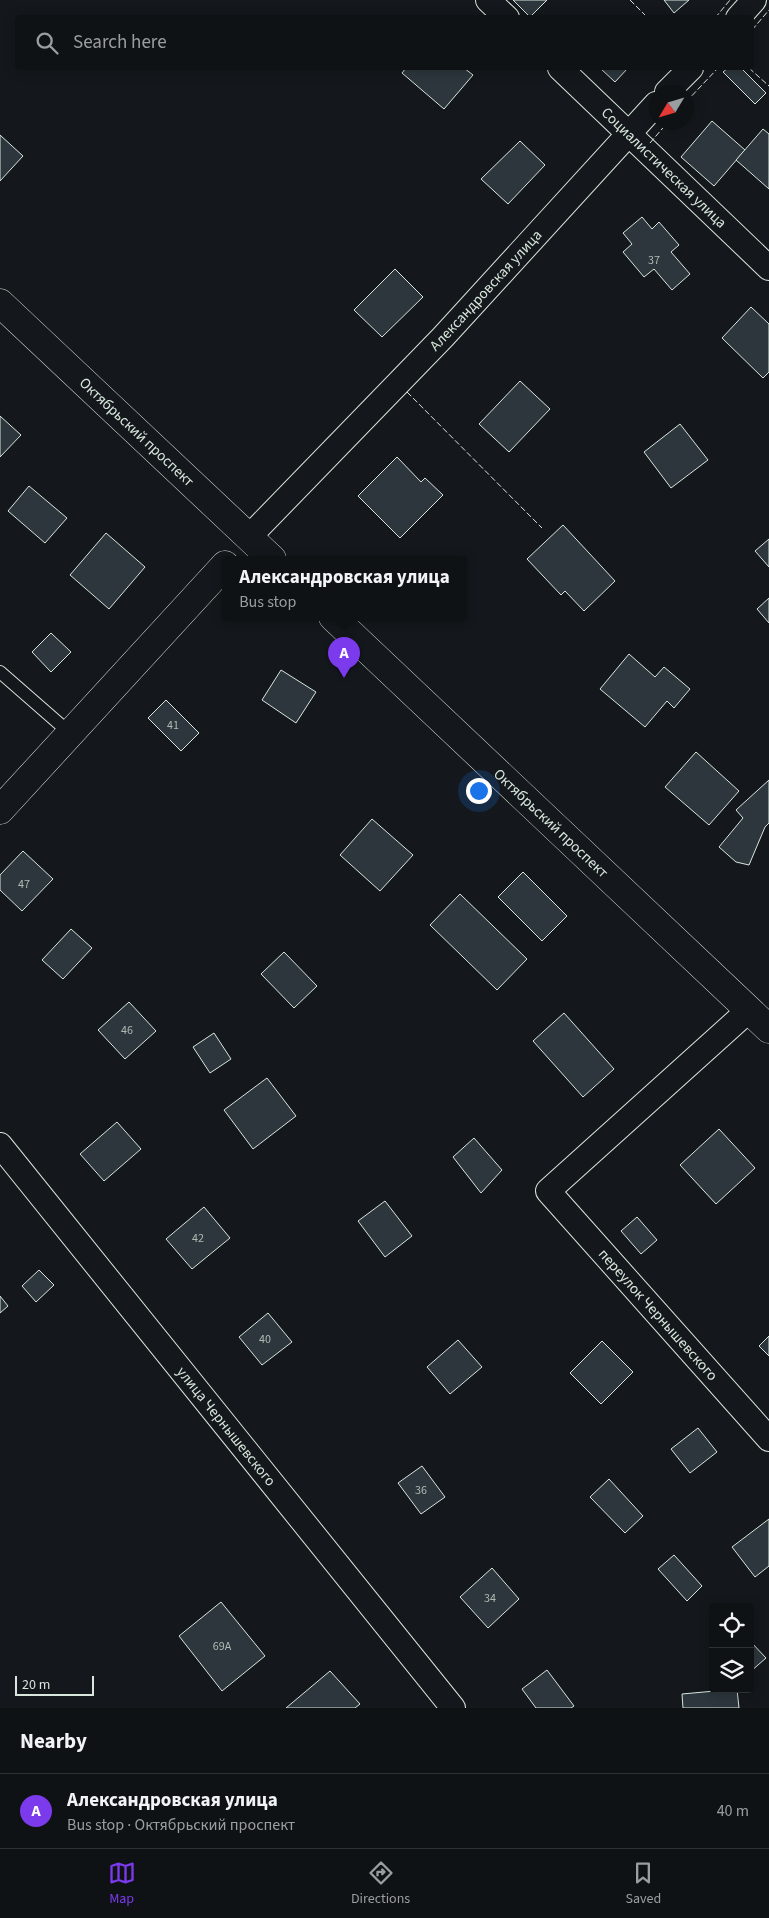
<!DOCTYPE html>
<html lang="en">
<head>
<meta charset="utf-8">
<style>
	:root { --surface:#0f1215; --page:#181b1e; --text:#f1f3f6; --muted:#9b9ea0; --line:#2f3234; --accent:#7c3aed }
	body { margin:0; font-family:"Source Sans 3",sans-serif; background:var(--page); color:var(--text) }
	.controls { position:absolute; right:15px; bottom:15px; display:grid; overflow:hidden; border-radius:5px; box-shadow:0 2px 12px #0003 }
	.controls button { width:45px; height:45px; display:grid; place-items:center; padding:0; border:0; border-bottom:1px solid var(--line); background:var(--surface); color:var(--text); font:25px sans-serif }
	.compass { position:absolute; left:649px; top:85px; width:45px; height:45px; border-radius:50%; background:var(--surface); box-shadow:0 2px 12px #0003; rotate:232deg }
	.scale { position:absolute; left:15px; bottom:12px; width:79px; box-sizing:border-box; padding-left:5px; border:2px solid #d8e6dc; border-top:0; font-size:14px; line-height:18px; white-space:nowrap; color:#d8e6dc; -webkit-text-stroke:4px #14181c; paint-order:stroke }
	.you { position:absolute; left:478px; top:790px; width:18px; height:18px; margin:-12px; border:4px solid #fff; border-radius:50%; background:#1a73e8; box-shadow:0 0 0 8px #1a73e833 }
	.badge { display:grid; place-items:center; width:32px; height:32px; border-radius:50%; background:var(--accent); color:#fff; font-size:16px; font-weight:700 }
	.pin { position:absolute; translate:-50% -41px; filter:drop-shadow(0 1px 2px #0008) }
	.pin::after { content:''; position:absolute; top:26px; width:18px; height:15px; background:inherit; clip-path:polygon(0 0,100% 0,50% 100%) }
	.popup { position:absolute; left:222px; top:556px; width:245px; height:65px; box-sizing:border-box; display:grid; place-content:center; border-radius:5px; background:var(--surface); filter:drop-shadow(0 1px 4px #0005); font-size:16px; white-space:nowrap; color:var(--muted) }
	.popup b { font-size:19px; color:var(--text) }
	.popup::after { content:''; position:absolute; left:50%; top:100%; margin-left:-10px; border:10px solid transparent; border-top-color:var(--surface) }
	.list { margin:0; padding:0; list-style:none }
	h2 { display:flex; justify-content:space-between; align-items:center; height:65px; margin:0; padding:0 20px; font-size:21px }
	h2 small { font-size:16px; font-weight:400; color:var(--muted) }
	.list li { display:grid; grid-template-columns:32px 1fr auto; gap:15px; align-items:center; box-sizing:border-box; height:75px; padding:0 20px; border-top:1px solid var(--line) }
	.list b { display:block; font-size:19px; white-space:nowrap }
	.list p { margin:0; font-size:16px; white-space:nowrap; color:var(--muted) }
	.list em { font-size:16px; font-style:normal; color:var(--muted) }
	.icon { flex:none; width:28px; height:28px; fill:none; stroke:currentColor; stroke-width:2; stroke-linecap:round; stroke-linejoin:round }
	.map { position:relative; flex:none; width:769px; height:1708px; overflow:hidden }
	.search { position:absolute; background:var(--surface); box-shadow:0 2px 12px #0003; left:15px; right:15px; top:15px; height:55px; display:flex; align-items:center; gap:12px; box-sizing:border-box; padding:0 18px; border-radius:5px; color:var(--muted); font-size:19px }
	.sheet { height:140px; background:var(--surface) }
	nav { display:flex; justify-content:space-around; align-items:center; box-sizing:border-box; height:70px; border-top:1px solid var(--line); background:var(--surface); font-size:14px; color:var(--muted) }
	nav a { display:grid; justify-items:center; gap:2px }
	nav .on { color:var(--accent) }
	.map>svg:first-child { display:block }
</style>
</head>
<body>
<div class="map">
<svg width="769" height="1708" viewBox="0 0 769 1708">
	<rect width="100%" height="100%" fill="#14181c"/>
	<g fill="#2c363c" stroke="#d8e6dc">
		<path d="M513,0H547L530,17Z"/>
		<path d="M664,0H689L674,13Z"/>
		<path d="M406,68H464L473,75L444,109L402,73Z"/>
		<path d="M600,68H628L615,82Z"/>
		<path d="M728,68H741L766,93L755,104L723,72Z"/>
		<path d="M712,121L745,150L714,186L681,157Z"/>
		<path d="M763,129L769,134V189L736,160Z"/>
		<path d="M0,135L23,156L0,181Z"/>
		<path d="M520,141L545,165L508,204L481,179Z"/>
		<path d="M642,217L652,229L659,222L679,245L671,252L690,274L672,290L654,269L644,277L623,252L632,244L623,233Z"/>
		<path d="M395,269L423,297L382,337L354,310Z"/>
		<path d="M751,307L769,324V372L763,378L722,338Z"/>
		<path d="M520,381L550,409L509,452L479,424Z"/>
		<path d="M0,416L21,435L0,457Z"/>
		<path d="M680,424L708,460L671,488L644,452Z"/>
		<path d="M397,457L421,482L425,478L443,495L400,538L358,496Z"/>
		<path d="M29,486L67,518L45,543L8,511Z"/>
		<path d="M563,525L615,581L584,611L565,591L561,595L527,559Z"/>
		<path d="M106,533L145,567L109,609L70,575Z"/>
		<path d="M769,539V567L755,551Z"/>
		<path d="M769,598V623L757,609Z"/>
		<path d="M51,633L71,652L51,672L32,652Z"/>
		<path d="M629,654L655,677L664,667L690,689L674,708L667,701L645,727L600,689Z"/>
		<path d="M281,670L316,692L296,723L262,700Z"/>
		<path d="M166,700L199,733L181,751L148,718Z"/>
		<path d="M696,752L739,791L709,825L665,787Z"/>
		<path d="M769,780V823L765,827L749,865L736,862L719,847L743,818L736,810Z"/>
		<path d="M372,819L413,855L380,891L340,855Z"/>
		<path d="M23,851L53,879L22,911L0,890V875Z"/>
		<path d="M523,872L567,916L542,941L498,897Z"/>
		<path d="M460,894L527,959L497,990L430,925Z"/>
		<path d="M71,929L92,948L63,979L42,960Z"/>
		<path d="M284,952L317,986L294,1008L261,974Z"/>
		<path d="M129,1002L156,1031L125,1059L98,1030Z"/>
		<path d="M564,1013L614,1069L583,1097L533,1041Z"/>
		<path d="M214,1033L231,1059L210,1073L193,1047Z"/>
		<path d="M267,1078L296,1116L253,1149L224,1110Z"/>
		<path d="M117,1122L141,1149L104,1181L80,1154Z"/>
		<path d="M719,1129L755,1168L716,1204L680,1165Z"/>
		<path d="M474,1138L502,1170L481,1193L453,1157Z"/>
		<path d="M385,1201L412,1236L385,1257L358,1221Z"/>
		<path d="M204,1207L230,1238L192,1269L166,1239Z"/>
		<path d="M637,1217L657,1240L641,1254L621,1231Z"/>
		<path d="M39,1270L54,1285L36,1302L22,1286Z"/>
		<path d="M0,1296L8,1306L0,1313Z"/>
		<path d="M268,1313L292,1342L262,1365L239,1337Z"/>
		<path d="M769,1336V1356L759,1346Z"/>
		<path d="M458,1340L482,1367L450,1394L427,1367Z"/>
		<path d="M602,1341L633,1372L601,1404L570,1373Z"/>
		<path d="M698,1428L717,1452L690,1473L671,1449Z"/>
		<path d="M422,1466L445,1497L421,1514L398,1483Z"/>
		<path d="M609,1479L643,1516L625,1533L590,1497Z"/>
		<path d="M769,1519V1566L755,1577L732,1547Z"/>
		<path d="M674,1555L702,1586L687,1601L658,1569Z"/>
		<path d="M492,1568L519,1599L488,1628L460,1597Z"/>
		<path d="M221,1602L265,1656L222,1691L179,1636Z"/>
		<path d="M750,1641L766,1658L750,1672Z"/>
		<path d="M547,1670L574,1706L571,1708H536L522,1689Z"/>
		<path d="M330,1671L360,1704L355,1708H286Z"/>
		<path d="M737,1689L739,1708H683L682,1694Z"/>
	</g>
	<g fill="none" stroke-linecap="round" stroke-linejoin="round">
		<defs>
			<path id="lane" d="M0,672L71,734"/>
			<g id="street">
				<path d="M488,0L507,18"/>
				<path d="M738,18L754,0"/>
				<path id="s1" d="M560,68L769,268"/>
				<path d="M667,92L691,68"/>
				<path id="s2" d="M249,537L443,337L656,104"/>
				<path id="s3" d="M749,1010L548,1191L769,1439"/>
				<path id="s4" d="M0,1145L453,1708"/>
			</g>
			<g id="secondary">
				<path id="s5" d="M0,303L272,559"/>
				<path id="s6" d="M333,617L769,1029"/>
				<path d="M0,810L225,565"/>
			</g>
		</defs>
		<use href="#lane" stroke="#d8e6dc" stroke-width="14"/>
		<use href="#street" stroke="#d8e6dc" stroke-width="26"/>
		<use href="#secondary" stroke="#d8e6dc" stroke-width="29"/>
		<use href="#lane" stroke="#14181c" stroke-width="12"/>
		<use href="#street" stroke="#14181c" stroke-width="24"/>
		<use href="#secondary" stroke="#14181c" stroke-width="28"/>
		<g stroke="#d8e6dc" stroke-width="1" stroke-dasharray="6 2.5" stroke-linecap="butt">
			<path d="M630,0L648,18"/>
			<path d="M715,18L730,0"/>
			<path d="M752,30L769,10"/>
			<path d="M749,68L769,86"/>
			<path d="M686,102L718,68"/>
			<path d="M650,143L668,122"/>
			<path d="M407,392L542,528"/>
		</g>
	</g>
	<g text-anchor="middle" stroke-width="4" stroke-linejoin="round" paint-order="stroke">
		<g font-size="12" fill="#adbab4">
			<text x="654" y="264">37</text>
			<text x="173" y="729">41</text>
			<text x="24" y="888">47</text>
			<text x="127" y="1034">46</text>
			<text x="198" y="1242">42</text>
			<text x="265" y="1343">40</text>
			<text x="421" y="1494">36</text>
			<text x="490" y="1602">34</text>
			<text x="222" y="1650">69А</text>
		</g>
		<g font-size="15" fill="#d8e6dc" stroke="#14181c">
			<text dy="5" stroke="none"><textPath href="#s1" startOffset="144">Социалистическая улица</textPath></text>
			<text dy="5" stroke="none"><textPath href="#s2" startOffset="342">Александровская улица</textPath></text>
			<text dy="5" stroke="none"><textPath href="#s5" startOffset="188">Октябрьский проспект</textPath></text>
			<text dy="5" stroke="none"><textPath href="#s6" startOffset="300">Октябрьский проспект</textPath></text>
			<text dy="5" stroke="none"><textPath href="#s3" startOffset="436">переулок Чернышевского</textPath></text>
			<text dy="5" stroke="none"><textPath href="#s4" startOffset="361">улица Чернышевского</textPath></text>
		</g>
	</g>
</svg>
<div class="controls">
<button><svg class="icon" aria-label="locate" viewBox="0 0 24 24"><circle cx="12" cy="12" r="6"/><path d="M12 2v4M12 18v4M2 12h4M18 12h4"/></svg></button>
<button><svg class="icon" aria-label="layers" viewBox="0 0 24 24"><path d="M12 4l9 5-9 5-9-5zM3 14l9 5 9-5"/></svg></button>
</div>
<svg class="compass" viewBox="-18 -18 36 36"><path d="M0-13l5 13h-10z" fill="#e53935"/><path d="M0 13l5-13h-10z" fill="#9b9ea0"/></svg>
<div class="scale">20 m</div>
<div class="you"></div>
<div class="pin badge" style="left:344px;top:678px">A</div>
<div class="popup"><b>Александровская улица</b>Bus stop</div>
<div class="search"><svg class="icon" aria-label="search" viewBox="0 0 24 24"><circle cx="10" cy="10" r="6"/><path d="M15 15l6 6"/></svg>Search here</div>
</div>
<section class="sheet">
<h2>Nearby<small></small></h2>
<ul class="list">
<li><span class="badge">A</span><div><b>Александровская улица</b><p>Bus stop · Октябрьский проспект</p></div><em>40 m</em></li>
</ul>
</section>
<nav>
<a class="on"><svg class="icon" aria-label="map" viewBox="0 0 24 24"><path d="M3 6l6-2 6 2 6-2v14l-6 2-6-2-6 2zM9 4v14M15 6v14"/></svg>Map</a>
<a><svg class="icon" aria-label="directions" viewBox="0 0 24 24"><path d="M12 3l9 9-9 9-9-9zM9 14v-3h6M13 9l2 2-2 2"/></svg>Directions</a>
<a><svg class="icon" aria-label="saved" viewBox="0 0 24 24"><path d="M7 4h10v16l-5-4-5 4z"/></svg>Saved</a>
</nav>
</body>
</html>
